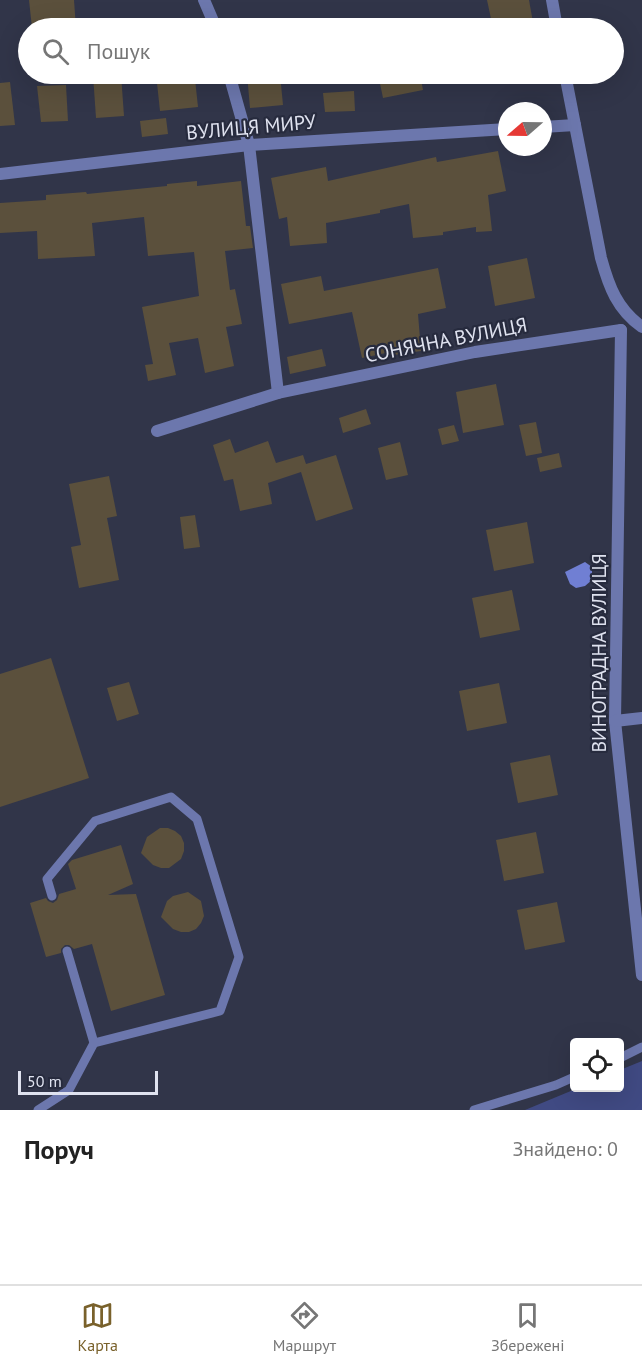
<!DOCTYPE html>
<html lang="uk">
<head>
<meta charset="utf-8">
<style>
	:root { --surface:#fff; --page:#f6f6f6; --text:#222; --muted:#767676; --line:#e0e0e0; --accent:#79612b }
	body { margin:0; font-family:"PT Sans",sans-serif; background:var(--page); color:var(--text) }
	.controls { position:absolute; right:18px; bottom:18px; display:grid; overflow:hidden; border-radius:6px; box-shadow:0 6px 24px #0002 }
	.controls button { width:54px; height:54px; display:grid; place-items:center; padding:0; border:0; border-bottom:2px solid var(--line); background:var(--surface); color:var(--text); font:30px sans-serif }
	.compass { position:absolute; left:498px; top:102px; width:54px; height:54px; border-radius:50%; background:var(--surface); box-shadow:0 6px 24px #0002; rotate:250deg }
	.scale { position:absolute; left:18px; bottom:15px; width:140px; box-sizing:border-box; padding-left:6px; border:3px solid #dfe2ef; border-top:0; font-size:16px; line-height:21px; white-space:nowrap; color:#dfe2ef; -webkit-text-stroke:4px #272b3e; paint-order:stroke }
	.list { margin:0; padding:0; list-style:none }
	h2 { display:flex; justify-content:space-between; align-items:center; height:78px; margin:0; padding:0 24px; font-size:26px }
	h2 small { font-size:20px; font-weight:400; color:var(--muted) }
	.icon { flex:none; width:33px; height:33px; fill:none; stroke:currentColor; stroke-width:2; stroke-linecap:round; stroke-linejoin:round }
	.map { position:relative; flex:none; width:642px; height:1110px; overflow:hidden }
	.search { position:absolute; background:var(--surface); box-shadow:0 6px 24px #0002; left:18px; right:18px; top:18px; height:66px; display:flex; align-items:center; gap:15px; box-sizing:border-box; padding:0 21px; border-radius:33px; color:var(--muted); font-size:22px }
	.sheet { height:174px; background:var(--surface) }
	nav { display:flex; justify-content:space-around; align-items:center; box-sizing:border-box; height:84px; border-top:2px solid var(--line); background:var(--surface); font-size:16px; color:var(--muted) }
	nav a { display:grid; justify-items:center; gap:3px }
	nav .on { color:var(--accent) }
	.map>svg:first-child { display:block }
</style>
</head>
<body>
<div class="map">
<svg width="642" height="1110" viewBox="0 0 642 1110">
	<rect width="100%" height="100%" fill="#313549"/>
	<path fill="#404a83" d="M642,1061V1110H525L578,1088H620V1070Z"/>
	<path fill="#707fd3" d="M585,562L592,567V580L585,586L576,588L570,584L565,572Z"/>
	<g fill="#5b503c">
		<path d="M29,0H74L76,28H32Z"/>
		<path d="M487,0H529L534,28H493Z"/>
		<path d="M121,74L124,116L96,118L93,75Z"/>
		<path d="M247,74H280L283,105L250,108Z"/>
		<path d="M378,74H420L423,90L383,98Z"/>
		<path d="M195,79L198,107L160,111L157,83Z"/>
		<path d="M10,82L15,125L0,126V83Z"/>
		<path d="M66,85L68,121L41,122L37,86Z"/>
		<path d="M354,91L355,111L325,112L323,93Z"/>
		<path d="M166,118L168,134L142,137L140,121Z"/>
		<path d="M498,151L506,191L488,195L492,231L476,232V227L443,232V235L413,238L409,204L380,210V213L326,223L327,243L290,246L287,217L279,219L271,178L326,167L328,181L436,157L437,162Z"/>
		<path d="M197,181V186L241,181L246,226H250L253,248L225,251L230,290L235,289L242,324L226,327L234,366L205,373L198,338L169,343L176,375L148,381L145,365L153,364L142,307L199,296L194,252L148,256L144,217L92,223L95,256L38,259L37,231L0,233V203L46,200V195L86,192L87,194L167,186V184Z"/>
		<path d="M527,258L535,298L495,306L488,266Z"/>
		<path d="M438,268L446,308L418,314L421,351L387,356L386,353L362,358L352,312L289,324L281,284L321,276L324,291Z"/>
		<path d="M322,349L326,366L290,374L287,357Z"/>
		<path d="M496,384L504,425L463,433L456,392Z"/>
		<path d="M366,409L371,424L343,433L339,418Z"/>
		<path d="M536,422L542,453L526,456L519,425Z"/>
		<path d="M454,425L459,441L442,445L438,429Z"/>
		<path d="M230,439L235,453L268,441L276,463L303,455L306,464L336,455L353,509L316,521L301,472L268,483L272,504L240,511L233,479L224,481L213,445Z"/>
		<path d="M400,442L408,475L386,480L378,448Z"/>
		<path d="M559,453L562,467L540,472L537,458Z"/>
		<path d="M109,476L117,516L107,518L119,580L79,588L71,547L81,545L69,484Z"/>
		<path d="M195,515L200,547L184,549L180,517Z"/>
		<path d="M527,522L534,563L494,571L486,530Z"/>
		<path d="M512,590L520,630L480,638L472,598Z"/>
		<path d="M51,658L89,778L0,807V674Z"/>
		<path d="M129,682L139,714L117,721L107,688Z"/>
		<path d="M499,683L507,723L467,731L459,691Z"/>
		<path d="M550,755L558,795L518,803L510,763Z"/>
		<path d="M160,828H168L175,831L181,836L184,843V851L181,859L169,868H161L153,865L141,853L147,837Z"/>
		<path d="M536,832L544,873L504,881L496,840Z"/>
		<path d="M121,845L133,884L108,895L136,894L165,995L111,1011L92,944L74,949L69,945H65L61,949V953L46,957L30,903L46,898L48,901L53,903L57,900L59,894L76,889L68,864L72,860Z"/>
		<path d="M188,892L201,901L204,916L201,923L196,929L189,932H181L173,929L161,917L167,901L173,896Z"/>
		<path d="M557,902L565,942L525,950L517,910Z"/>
	</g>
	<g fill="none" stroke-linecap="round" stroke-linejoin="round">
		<g stroke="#6c77ad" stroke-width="9">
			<path d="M52,896L47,879L95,821L171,797L197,819L239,957L220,1011L94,1043"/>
			<path d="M620,1058L642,1047"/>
			<path d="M38,1110L69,1090L94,1043L67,951"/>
			<path d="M474,1110L556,1085L574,1077"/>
		</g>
		<g stroke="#6c77ad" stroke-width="12">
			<path d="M204,0L216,28"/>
			<path d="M552,0L557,28"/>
			<path d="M229,74L249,145L278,393"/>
			<path d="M565,74L601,258C609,287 617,309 642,327"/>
			<path d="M543,127L575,125"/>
			<path d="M0,174L249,145L507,129"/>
			<path d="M621,330L615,721L642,975"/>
			<path d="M157,431L278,393L475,352L621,330"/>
			<path d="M615,721L642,718"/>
		</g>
	</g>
	<g text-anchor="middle" stroke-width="4.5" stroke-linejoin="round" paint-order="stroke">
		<g font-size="20" fill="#dfe2ef" stroke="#272b3e">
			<text transform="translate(251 127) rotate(-5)" y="7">ВУЛИЦЯ МИРУ</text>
			<text transform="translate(446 340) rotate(-11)" y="7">СОНЯЧНА ВУЛИЦЯ</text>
			<text transform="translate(599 653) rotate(-90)" y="7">ВИНОГРАДНА ВУЛИЦЯ</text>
		</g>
	</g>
</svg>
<div class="controls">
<button><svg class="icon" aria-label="locate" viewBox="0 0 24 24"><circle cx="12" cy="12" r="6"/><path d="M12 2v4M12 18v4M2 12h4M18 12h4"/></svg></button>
</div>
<svg class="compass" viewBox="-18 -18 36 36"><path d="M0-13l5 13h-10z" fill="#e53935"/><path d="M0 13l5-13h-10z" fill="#767676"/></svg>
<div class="scale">50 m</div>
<div class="search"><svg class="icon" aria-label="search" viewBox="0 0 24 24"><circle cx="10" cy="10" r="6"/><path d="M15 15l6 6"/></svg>Пошук</div>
</div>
<section class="sheet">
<h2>Поруч<small>Знайдено: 0</small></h2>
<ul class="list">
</ul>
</section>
<nav>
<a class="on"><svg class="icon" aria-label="map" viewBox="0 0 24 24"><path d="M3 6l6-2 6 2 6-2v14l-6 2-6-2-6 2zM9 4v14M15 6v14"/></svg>Карта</a>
<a><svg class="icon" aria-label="directions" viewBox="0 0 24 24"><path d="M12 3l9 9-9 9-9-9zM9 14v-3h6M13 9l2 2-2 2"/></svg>Маршрут</a>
<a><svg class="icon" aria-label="saved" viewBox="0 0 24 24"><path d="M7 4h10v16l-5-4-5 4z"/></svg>Збережені</a>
</nav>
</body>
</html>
